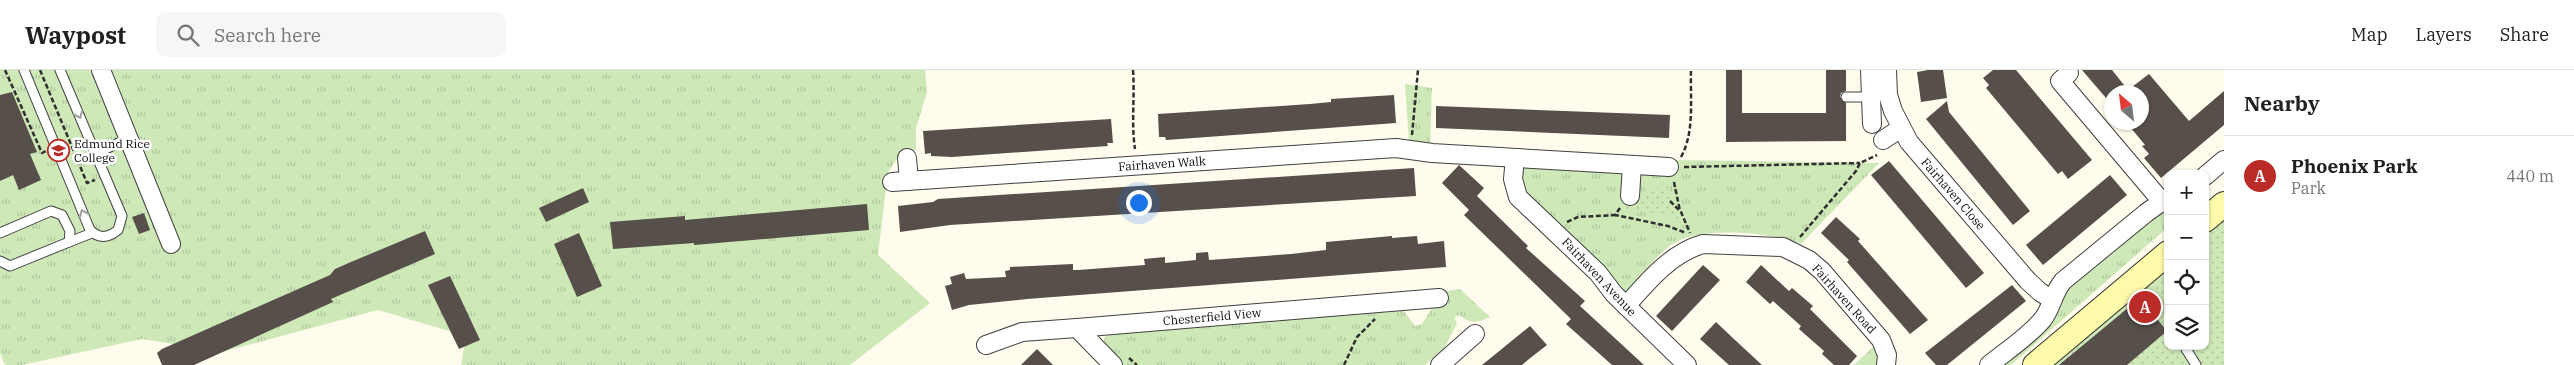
<!DOCTYPE html>
<html lang="en">
<head>
<meta charset="utf-8">
<style>
	:root { --surface:#fff; --page:#f6f6f6; --text:#202124; --muted:#757577; --line:#e0e0e0; --accent:#bb2b28 }
	body { margin:0; font-family:"IBM Plex Serif",serif; background:var(--page); color:var(--text) }
	.controls { position:absolute; right:15px; bottom:15px; display:grid; overflow:hidden; border-radius:10px; box-shadow:0 1px 4px #0004 }
	.controls button { width:45px; height:45px; display:grid; place-items:center; padding:0; border:0; border-bottom:1px solid var(--line); background:var(--surface); color:var(--text); font:25px sans-serif }
	.compass { position:absolute; left:2104px; top:15px; width:45px; height:45px; border-radius:50%; background:var(--surface); box-shadow:0 1px 4px #0004; rotate:332deg }
	.you { position:absolute; left:1138px; top:132px; width:18px; height:18px; margin:-12px; border:4px solid #fff; border-radius:50%; background:#1a73e8; box-shadow:0 0 0 8px #1a73e833 }
	.badge { display:grid; place-items:center; width:32px; height:32px; border-radius:50%; background:var(--accent); color:#fff; font-size:16px; font-weight:700 }
	.pin { position:absolute; translate:-50% -50%; border:2px solid #fff; box-shadow:0 1px 5px #0006 }
	.list { margin:0; padding:0; list-style:none }
	h2 { display:flex; justify-content:space-between; align-items:center; height:65px; margin:0; padding:0 20px; font-size:21px }
	h2 small { font-size:16px; font-weight:400; color:var(--muted) }
	.list li { display:grid; grid-template-columns:32px 1fr auto; gap:15px; align-items:center; box-sizing:border-box; height:80px; padding:0 20px; border-top:1px solid var(--line) }
	.list b { display:block; font-size:19px; white-space:nowrap }
	.list p { margin:0; font-size:16px; white-space:nowrap; color:var(--muted) }
	.list em { font-size:16px; font-style:normal; color:var(--muted) }
	.icon { flex:none; width:28px; height:28px; fill:none; stroke:currentColor; stroke-width:2; stroke-linecap:round; stroke-linejoin:round }
	.map { position:relative; flex:none; width:2224px; height:295px; overflow:hidden }
	header { display:flex; align-items:center; gap:30px; box-sizing:border-box; height:70px; padding:0 25px; background:var(--surface); border-bottom:1px solid var(--line) }
	header strong { font-size:24px }
	nav { display:flex; gap:28px; margin-inline-start:auto; font-size:18px }
	.search { width:350px; height:45px; background:var(--page); display:flex; align-items:center; gap:12px; box-sizing:border-box; padding:0 18px; border-radius:10px; color:var(--muted); font-size:19px }
	main { display:flex }
	aside { flex:1; background:var(--surface) }
	.map>svg:first-child { display:block }
</style>
</head>
<body>
<header>
<strong>Waypost</strong>
<div class="search"><svg class="icon" aria-label="search" viewBox="0 0 24 24"><circle cx="10" cy="10" r="6"/><path d="M15 15l6 6"/></svg>Search here</div>
<nav><a>Map</a><a>Layers</a><a>Share</a></nav>
</header>
<main>
<div class="map">
<svg width="2224" height="295" viewBox="0 0 2224 295">
	<defs>
		<pattern id="grass-tufts" width="24" height="20" patternUnits="userSpaceOnUse" patternTransform="scale(1.25)"><rect width="24" height="20" fill="#cee8b8"/><path d="M3 7l-1-3M5 7V3M7 7l1-3M15 17l-1-3M17 17v-4M19 17l1-3" fill="none" stroke="#b0c69d"/></pattern>
		<pattern id="park-dots" width="8" height="8" patternUnits="userSpaceOnUse" patternTransform="scale(1.25)"><rect width="8" height="8" fill="#cee8b8"/><path d="M2 2h.1M6 6h.1" fill="none" stroke="#b0c69d" stroke-width="1.8" stroke-linecap="round"/></pattern>
	</defs>
	<rect width="100%" height="100%" fill="#fffcee"/>
	<g fill="url(#grass-tufts)">
		<path d="M0,0H925L927,22L916,59V80L901,83L888,102L878,185L930,233L850,295H461L466,266L378,240L222,282L142,269L22,295H5L0,283Z"/>
		<path d="M1405,14L1432,18L1430,77L1409,72Z"/>
		<path d="M1672,90L1879,93L1801,174C1773,162 1698,155 1671,175C1656,186 1643,205 1629,219L1624,222L1522,122L1520,101L1523,97L1621,102L1625,106L1640,104Z"/>
		<path d="M2168,141V157L2011,295H2002L2064,223L2158,145Z"/>
		<path d="M1460,219L1490,247C1478,253 1469,254 1459,245L1454,248L1457,253L1445,277L1425,295H1119L1103,273L1105,267L1114,262L1404,241L1415,256L1422,254L1432,238L1448,233L1447,221Z"/>
		<path d="M1873,277L1878,289L1877,295H1854Z"/>
	</g>
	<g fill="url(#park-dots)">
		<path d="M1668,107L1670,131L1682,153L1661,144L1625,139L1624,135C1643,129 1656,123 1668,107Z"/>
		<path d="M2224,150V295H2055L2168,198V276H2205V166Z"/>
	</g>
	<g fill="#564f4a">
		<path d="M1726,0H1742V43H1826V0H1846V21L1841,23L1840,27L1846,33V71L1726,72Z"/>
		<path d="M1928,0H1943L1947,28L1921,32L1917,2Z"/>
		<path d="M1993,0H2016L2092,90L2068,109L2062,101L2058,104L1986,18L1989,15L1983,8Z"/>
		<path d="M2082,0H2112L2128,20L2149,4L2189,51L2224,21V55L2161,108L2144,88L2149,84L2142,76L2145,75L2126,52H2142V22H2112V35Z"/>
		<path d="M12,22L37,82L30,84L41,110L19,120L13,105L0,111V25Z"/>
		<path d="M1394,25L1396,53L1166,70L1165,67H1159L1158,44L1310,34L1331,32V29Z"/>
		<path d="M1947,31L1949,42L2030,141L2013,155L1926,49Z"/>
		<path d="M1436,36L1670,45L1669,68L1436,58Z"/>
		<path d="M1111,49L1113,73H1107L1108,76L952,87L931,86V83L925,84L923,61Z"/>
		<path d="M1889,91L1984,203L1966,218L1871,105Z"/>
		<path d="M1459,95L1484,118L1477,126L1528,176L1526,178L1585,231L1580,236L1644,295H1612L1566,254L1571,249L1464,145L1469,140L1442,113Z"/>
		<path d="M1414,98L1416,126L950,155L900,162L898,136L933,132L938,129Z"/>
		<path d="M2110,105L2127,125L2043,195L2026,175Z"/>
		<path d="M583,118L589,132L546,152L539,138Z"/>
		<path d="M867,134L869,160L694,175V173L613,179L610,152L685,146V150Z"/>
		<path d="M144,143L150,160L139,164L132,147Z"/>
		<path d="M1836,147L1860,169L1858,171L1928,250L1910,264L1847,192L1849,190L1821,163Z"/>
		<path d="M425,161L435,184L331,229L333,232L194,295H162L157,283L162,279L330,205L335,199L351,192Z"/>
		<path d="M579,163L602,216L577,227L554,174Z"/>
		<path d="M1392,166V168L1417,166L1418,174L1444,171L1446,197L1027,229L969,235L952,240L945,216L952,214L950,207L964,203L966,209L1006,207L1005,201L1010,200V197L1073,194V200H1078L1145,195L1144,189L1165,187V193L1196,190V183L1208,182L1209,190L1291,184L1326,180V172Z"/>
		<path d="M1703,195L1720,210L1672,261L1656,246Z"/>
		<path d="M1761,195L1789,221L1792,218L1813,236L1810,239L1857,286L1849,295H1834L1822,284L1824,281L1799,259L1801,256L1773,231L1770,234L1746,212Z"/>
		<path d="M450,206L480,270L459,279L428,215Z"/>
		<path d="M2012,215L2026,231L1947,295H1936L1925,283Z"/>
		<path d="M2140,228L2167,261L2127,295H2059Z"/>
		<path d="M1716,252L1735,270L1762,295H1729L1700,269Z"/>
		<path d="M1530,256L1547,275L1529,289L1522,295H1482Z"/>
		<path d="M1037,279L1053,295H1021Z"/>
	</g>
	<g fill="none" stroke-linecap="round" stroke-linejoin="round">
		<defs>
			<g id="lane">
				<path d="M24,0L90,160C99,169 108,168 118,160L122,146L60,0"/>
				<path d="M1846,27H1871"/>
				<path d="M95,84L129,68"/>
				<path d="M0,163L51,141L62,145L70,161L69,172L10,196L0,191"/>
				<path d="M69,172L92,163"/>
				<path d="M2186,279L2196,295"/>
			</g>
			<g id="street">
				<path d="M101,0L171,174"/>
				<path d="M1870,0L1872,54"/>
				<path d="M1887,0L1888,25L1893,41L1909,72L2028,211L2040,222L2051,229"/>
				<path d="M2069,3L2060,11L2158,127L2160,133"/>
				<path d="M1883,70L1901,58"/>
				<path d="M907,88L909,111"/>
				<path d="M1515,88L1513,109L1518,127L1598,203L1614,224L1687,295"/>
				<path d="M2205,106L2224,90"/>
				<path d="M892,112L1396,78L1432,83L1669,97"/>
				<path d="M1630,126L1632,95"/>
				<path d="M1626,236C1647,212 1671,183 1703,174L1783,177L1809,190L1822,201L1881,270L1887,285L1886,295"/>
				<path d="M1077,258L1113,295"/>
				<path d="M986,275L1022,262L1077,258L1439,228"/>
				<path d="M1440,295L1475,264"/>
				<path d="M1989,295C2006,281 2028,267 2043,249C2052,237 2053,223 2063,211L2146,143L2160,133L2168,132"/>
			</g>
			<g id="secondary">
				<path d="M2205,150L2224,134"/>
				<path d="M2035,295L2168,183"/>
			</g>
		</defs>
		<use href="#lane" stroke="#404040" stroke-width="11"/>
		<use href="#street" stroke="#404040" stroke-width="20"/>
		<use href="#secondary" stroke="#2f2f2f" stroke-width="26"/>
		<g stroke="#2f2f2f" stroke-width="2.5" stroke-dasharray="5 2.5" stroke-linecap="butt">
			<path d="M5,0L42,83L46,81"/>
			<path d="M40,0L87,113L95,110"/>
			<path d="M1133,0C1135,27 1131,52 1135,79"/>
			<path d="M1412,65L1418,0"/>
			<path d="M1681,87C1695,62 1690,28 1691,0"/>
			<path d="M1684,97L1860,93"/>
			<path d="M1674,112L1680,141"/>
			<path d="M1670,131L1681,142L1690,163"/>
			<path d="M1620,138L1615,145L1668,156L1686,163"/>
			<path d="M1567,152L1578,147L1616,145"/>
			<path d="M1800,167L1856,101L1860,93L1877,85"/>
			<path d="M1129,288L1137,295"/>
			<path d="M1344,295L1357,267L1375,249"/>
		</g>
		<use href="#lane" stroke="#fff" stroke-width="9"/>
		<use href="#street" stroke="#fff" stroke-width="18"/>
		<use href="#secondary" stroke="#fdfaaa" stroke-width="24"/>
	</g>
	<defs><path id="oneway-chevron" d="M-2-3.5L2.5 0L-2 3.5" fill="none" stroke-width="1.6" stroke-linecap="round" stroke-linejoin="round" transform="scale(1.25)"/></defs>
	<g stroke="#9e9e9e">
		<use href="#oneway-chevron" transform="translate(79 45) rotate(67)"/>
		<use href="#oneway-chevron" transform="translate(83 143) rotate(-113)"/>
	</g>
	<defs>
		<symbol id="school-ring" viewBox="-11 -11 22 22"><circle r="9.5" fill="#fff" stroke="#bb2b28" stroke-width="1.5"/><path d="M0-5L7-2L0 1L-7-2ZM-4 1L0 2.5L4 1V4Q0 6-4 4Z" fill="#bb2b28"/></symbol>
	</defs>
	<g fill-rule="evenodd">
		<use href="#school-ring" x="46" y="68" width="25" height="25"/>
	</g>
	<g text-anchor="middle" stroke-width="5" stroke-linejoin="round" paint-order="stroke">
		<g font-size="12" fill="#0d0d0d" stroke="#fff" text-anchor="start">
			<text x="74" y="78">Edmund Rice<tspan x="74" dy="14">College</tspan></text>
		</g>
		<g font-size="12" fill="#0d0d0d" stroke="#fff">
			<text transform="translate(1162 94) rotate(-4)" y="4">Fairhaven Walk</text>
			<text transform="translate(1953 124) rotate(49)" y="4">Fairhaven Close</text>
			<text transform="translate(1599 207) rotate(47)" y="4">Fairhaven Avenue</text>
			<text transform="translate(1844 229) rotate(48)" y="4">Fairhaven Road</text>
			<text transform="translate(1212 247) rotate(-5)" y="4">Chesterfield View</text>
		</g>
	</g>
</svg>
<div class="controls">
<button>+</button>
<button>−</button>
<button><svg class="icon" aria-label="locate" viewBox="0 0 24 24"><circle cx="12" cy="12" r="6"/><path d="M12 2v4M12 18v4M2 12h4M18 12h4"/></svg></button>
<button><svg class="icon" aria-label="layers" viewBox="0 0 24 24"><path d="M12 4l9 5-9 5-9-5zM3 14l9 5 9-5"/></svg></button>
</div>
<svg class="compass" viewBox="-18 -18 36 36"><path d="M0-13l5 13h-10z" fill="#e53935"/><path d="M0 13l5-13h-10z" fill="#757577"/></svg>
<div class="you"></div>
<div class="pin badge" style="left:2145px;top:237px">A</div>
</div>
<aside>
<h2>Nearby<small></small></h2>
<ul class="list">
<li><span class="badge">A</span><div><b>Phoenix Park</b><p>Park</p></div><em>440 m</em></li>
</ul>
</aside>
</main>
</body>
</html>
